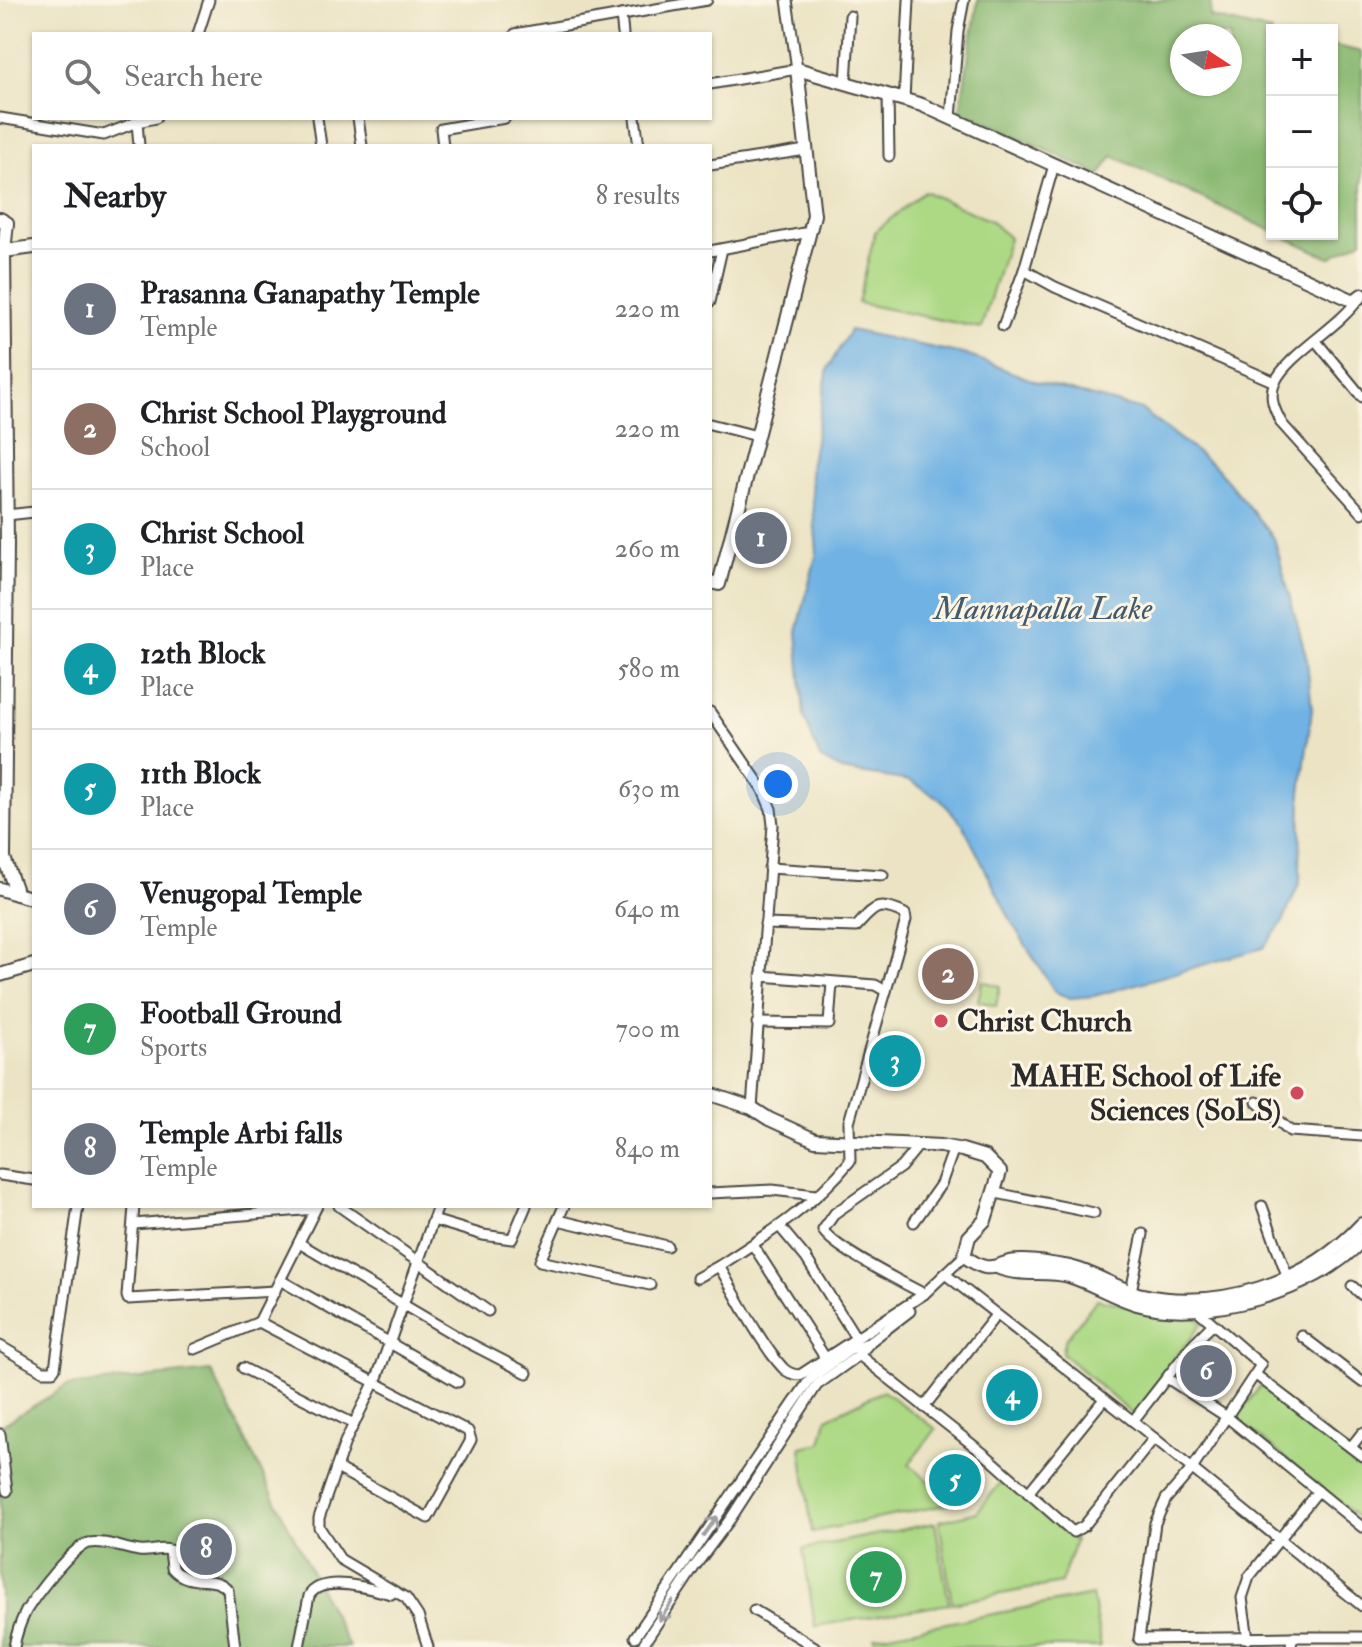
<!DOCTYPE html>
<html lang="en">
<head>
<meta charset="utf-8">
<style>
	:root { --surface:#fff; --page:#f2f2f2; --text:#202124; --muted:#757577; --line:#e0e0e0; --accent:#d1495b }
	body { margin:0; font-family:"IM FELL Double Pica",serif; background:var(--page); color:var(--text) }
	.controls { position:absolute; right:24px; top:24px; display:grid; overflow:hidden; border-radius:0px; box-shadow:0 2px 6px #0004 }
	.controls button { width:72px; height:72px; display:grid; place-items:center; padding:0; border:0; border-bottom:2px solid var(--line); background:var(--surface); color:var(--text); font:40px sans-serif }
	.compass { position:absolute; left:1170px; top:24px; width:72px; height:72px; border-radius:50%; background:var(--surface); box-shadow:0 2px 6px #0004; rotate:102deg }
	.you { position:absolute; left:778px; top:784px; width:28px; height:28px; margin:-20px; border:6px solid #fff; border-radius:50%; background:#1a73e8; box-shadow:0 0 0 12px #1a73e833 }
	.badge { display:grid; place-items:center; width:52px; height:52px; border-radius:50%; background:var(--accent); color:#fff; font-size:26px; font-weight:700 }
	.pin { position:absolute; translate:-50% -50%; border:4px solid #fff; box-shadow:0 2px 8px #0006 }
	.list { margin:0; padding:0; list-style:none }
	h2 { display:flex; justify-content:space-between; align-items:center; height:104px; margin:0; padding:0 32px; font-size:34px }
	h2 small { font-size:26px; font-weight:400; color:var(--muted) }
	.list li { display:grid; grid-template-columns:52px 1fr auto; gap:24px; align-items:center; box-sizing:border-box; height:120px; padding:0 32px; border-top:2px solid var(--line) }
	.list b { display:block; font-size:30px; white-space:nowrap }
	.list p { margin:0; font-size:26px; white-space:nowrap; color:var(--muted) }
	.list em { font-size:26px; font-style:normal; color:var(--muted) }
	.icon { flex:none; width:44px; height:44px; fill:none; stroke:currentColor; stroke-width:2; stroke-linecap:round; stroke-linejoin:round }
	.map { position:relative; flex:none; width:1362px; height:1647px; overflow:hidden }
	.search { position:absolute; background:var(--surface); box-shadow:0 2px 6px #0004; left:32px; top:32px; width:680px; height:88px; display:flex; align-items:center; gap:20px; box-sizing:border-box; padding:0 28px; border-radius:0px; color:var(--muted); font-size:30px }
	.panel { position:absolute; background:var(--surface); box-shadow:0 2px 6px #0004; left:32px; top:144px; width:680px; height:1064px; border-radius:0px }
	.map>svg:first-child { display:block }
</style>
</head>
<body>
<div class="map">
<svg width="1362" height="1647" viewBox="0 0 1362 1647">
	<rect width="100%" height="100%" fill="#fcf5e5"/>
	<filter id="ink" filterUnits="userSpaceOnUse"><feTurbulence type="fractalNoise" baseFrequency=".0125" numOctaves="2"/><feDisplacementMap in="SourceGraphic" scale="16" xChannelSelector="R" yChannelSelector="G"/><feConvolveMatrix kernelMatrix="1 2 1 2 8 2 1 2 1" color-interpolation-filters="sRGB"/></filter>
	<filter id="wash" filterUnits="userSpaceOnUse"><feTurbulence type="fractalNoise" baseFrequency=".006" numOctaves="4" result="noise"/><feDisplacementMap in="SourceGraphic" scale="32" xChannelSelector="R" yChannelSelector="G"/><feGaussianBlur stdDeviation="1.8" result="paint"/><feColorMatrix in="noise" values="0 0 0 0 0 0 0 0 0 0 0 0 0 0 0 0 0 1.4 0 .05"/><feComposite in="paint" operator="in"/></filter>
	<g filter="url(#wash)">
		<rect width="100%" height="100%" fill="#ebe3c3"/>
		<g fill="#add985" stroke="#6c8258" stroke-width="2">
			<path d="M924,191L991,221L1009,238L981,328L858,303L875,232Z"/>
			<path d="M982,981L1000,986L996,1006L978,1001Z"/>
			<path d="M1097,1299L1158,1312L1192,1314L1202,1323L1134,1416L1062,1353L1064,1341Z"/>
			<path d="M1262,1384L1362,1462V1521L1236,1418Z"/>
			<path d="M883,1391L936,1429L909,1464L955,1503L812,1532L801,1447L821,1443L827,1418Z"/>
			<path d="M1002,1481L1075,1541L1061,1583L952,1603L939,1521L977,1512Z"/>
			<path d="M935,1523L949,1604L815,1626L803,1549Z"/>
			<path d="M1092,1595L1101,1647H876L874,1637Z"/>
		</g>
		<g fill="#8ab972" stroke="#5a724e" stroke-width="2" fill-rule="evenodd">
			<path d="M978,0H1211L1210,17L1272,32V231L1113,156L1100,175L960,110ZM1182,36H1230V84H1182Z"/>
			<path d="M1332,45L1362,52V240L1330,258L1278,234H1332Z"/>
			<path d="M211,1371L349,1647H0V1426L67,1386Z"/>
		</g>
		<path fill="#6fb2e4" stroke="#4d6e88" stroke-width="2" d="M850,330L967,355L1037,382L1142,410L1217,468L1274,538L1307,660L1312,709L1301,793L1300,881L1283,922L1263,948L1094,996L1070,998L1055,992L1012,923L963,825L940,799L910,781L841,770L820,758L804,716L797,632L817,552L810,468L828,368Z"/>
	</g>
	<g filter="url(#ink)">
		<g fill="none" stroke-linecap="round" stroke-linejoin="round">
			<defs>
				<g id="street">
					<path d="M621,15L623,34"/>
					<path d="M198,34L209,0"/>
					<path d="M515,34L707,0"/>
					<path d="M846,83L850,16"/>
					<path d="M710,84L797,69L787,0"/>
					<path d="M888,95L889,156"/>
					<path d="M904,100L909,0"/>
					<path d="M0,118L104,135L137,122"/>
					<path d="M317,118L321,146"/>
					<path d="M358,118L362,146"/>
					<path d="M635,118L639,146"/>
					<path d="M951,118L958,31L964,0"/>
					<path d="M139,146L137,122L156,118"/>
					<path d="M443,146L441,129L505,118"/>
					<path d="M710,165L806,150"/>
					<path d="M1054,165L1024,270L1055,287L1275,382"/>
					<path d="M710,251L809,232"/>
					<path d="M1360,297C1340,327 1288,354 1275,382C1268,397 1275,411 1282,424L1362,513"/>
					<path d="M710,302L722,249"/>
					<path d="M1003,326L1024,270"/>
					<path d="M1316,341L1362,397"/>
					<path d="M710,424L757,436"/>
					<path d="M7,515L34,512"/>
					<path d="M710,712L762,788L771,809L773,825L752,1108"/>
					<path d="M769,868L883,875"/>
					<path d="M765,924L856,927C874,908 876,900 905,914L906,920L849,1122L850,1161C815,1205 766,1236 719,1266C737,1297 760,1343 783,1368C788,1373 793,1375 800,1375L924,1294L964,1256"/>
					<path d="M761,976L875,985L886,991"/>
					<path d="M757,1023L829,1024L832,982"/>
					<path d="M1257,1102L1290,1131L1362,1136"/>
					<path d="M918,1146L901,1167L835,1213L823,1230C833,1248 902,1282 924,1294"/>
					<path d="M0,1175L34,1180"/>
					<path d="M710,1193L772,1190L816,1195"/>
					<path d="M996,1193L1094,1213"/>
					<path d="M134,1206L127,1296L128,1299L275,1291"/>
					<path d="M317,1206L259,1322L468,1431L471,1440L428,1518L337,1468"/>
					<path d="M339,1206L488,1311"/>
					<path d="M564,1206L540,1261L650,1285"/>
					<path d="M1262,1206L1289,1281"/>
					<path d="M433,1220L483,1235L512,1239L526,1206"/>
					<path d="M558,1220L667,1246"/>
					<path d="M914,1222L941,1184L954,1148"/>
					<path d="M134,1224L315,1209"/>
					<path d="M780,1227L806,1258L856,1338"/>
					<path d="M299,1243L463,1340L527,1373"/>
					<path d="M753,1245L826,1359"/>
					<path d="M945,1274L1138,1425L1362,1606"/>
					<path d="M697,1278L719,1266"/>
					<path d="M280,1280L458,1382"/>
					<path d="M1352,1286L1362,1295"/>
					<path d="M1131,1291L1143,1234"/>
					<path d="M1195,1308L1261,1365L1192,1469L1166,1499L1155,1523L1139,1639L1292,1637"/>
					<path d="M1302,1336L1362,1382"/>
					<path d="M0,1346L43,1371H53L55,1368L78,1206"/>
					<path d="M195,1349L259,1322"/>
					<path d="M859,1355L988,1457L1073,1532L1084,1526L1154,1438"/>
					<path d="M243,1368L354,1424"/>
					<path d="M1256,1375L1362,1456"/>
					<path d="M1167,1378L1227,1417L1362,1527"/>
					<path d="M924,1407L996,1315"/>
					<path d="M1133,1421L1193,1344L1212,1325"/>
					<path d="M0,1434L7,1491"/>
					<path d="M1351,1447L1362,1433"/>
					<path d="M1028,1493L1104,1399"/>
					<path d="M754,1610L815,1647"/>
					<path d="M635,1637L810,1379L851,1349L868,1343"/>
					<path d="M1248,1639L1242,1598L1249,1577L1318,1491"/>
					<path d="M644,1643L695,1566L731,1518L817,1385L859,1355L871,1341L910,1311"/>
					<path d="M14,1647C16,1634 20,1623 26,1611C35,1596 72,1546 89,1543C106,1540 123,1549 139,1551C150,1553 159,1547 170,1550L172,1568C190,1589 215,1573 228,1590L235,1647"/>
					<path d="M299,1647L309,1596C321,1574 370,1588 391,1594"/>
					<path d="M428,1647L418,1616L406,1598L340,1559L319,1527V1518L345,1442L378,1375L438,1206"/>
					<path d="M1291,1647L1292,1637H1362"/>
				</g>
				<g id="secondary">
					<path d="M0,219L7,223L4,251L7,544L4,858L17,894"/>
					<path d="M4,251L34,247"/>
					<path d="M710,582L719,584L814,215L797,69L922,105L1354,301L1362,295"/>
					<path d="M0,889L34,899"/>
					<path d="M0,975L34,965"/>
					<path d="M710,1094L752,1108L769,1119L815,1140L941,1146L962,1150L985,1157L1000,1172L985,1220L969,1237L964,1256C970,1260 978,1266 985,1267C995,1269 1000,1264 1009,1262C1026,1259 1047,1263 1064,1266C1090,1270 1113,1287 1138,1294C1217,1313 1308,1283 1362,1224"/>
					<path d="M997,1267C1019,1277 1046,1270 1069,1276C1092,1283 1113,1297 1137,1304C1204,1323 1316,1292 1362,1240"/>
				</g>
			</defs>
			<use href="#street" stroke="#484742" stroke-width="13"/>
			<use href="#secondary" stroke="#484742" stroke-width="16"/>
			<use href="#street" stroke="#fff" stroke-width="9"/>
			<use href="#secondary" stroke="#fff" stroke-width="12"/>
		</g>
		<defs><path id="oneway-shaft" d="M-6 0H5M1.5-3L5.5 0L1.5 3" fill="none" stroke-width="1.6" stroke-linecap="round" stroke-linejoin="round" transform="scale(2)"/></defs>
		<g stroke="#a0a0a0">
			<use href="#oneway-shaft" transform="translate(710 1526) rotate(-55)"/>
			<use href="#oneway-shaft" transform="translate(666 1611) rotate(123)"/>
		</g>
	</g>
	<g fill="#d1495b" stroke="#fcf5e5" stroke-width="3">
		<circle cx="941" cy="1021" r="8"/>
		<circle cx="1297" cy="1093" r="8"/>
	</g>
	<g text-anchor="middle" stroke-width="6" stroke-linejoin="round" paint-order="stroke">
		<g font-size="30" font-weight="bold" fill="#2b2b2b" stroke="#fcf5e5" text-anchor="start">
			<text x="957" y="1031">Christ Church</text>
			<text x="1281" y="1086" text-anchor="end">MAHE School of Life<tspan x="1281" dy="34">Sciences (SoLS)</tspan></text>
		</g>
		<g font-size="32" font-style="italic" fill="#435a6c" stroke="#fcf5e5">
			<text x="1043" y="619">Mannapalla Lake</text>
		</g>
	</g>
</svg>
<div class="controls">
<button>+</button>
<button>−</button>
<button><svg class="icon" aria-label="locate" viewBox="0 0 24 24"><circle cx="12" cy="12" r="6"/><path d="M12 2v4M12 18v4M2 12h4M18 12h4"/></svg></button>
</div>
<svg class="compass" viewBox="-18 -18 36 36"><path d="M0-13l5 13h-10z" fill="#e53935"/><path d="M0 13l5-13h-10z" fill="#757577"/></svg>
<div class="you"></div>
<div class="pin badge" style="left:761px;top:538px;background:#6b7280">1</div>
<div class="pin badge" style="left:948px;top:974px;background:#8d6e63">2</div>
<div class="pin badge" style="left:895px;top:1061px;background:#0f9aa8">3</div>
<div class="pin badge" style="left:1012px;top:1395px;background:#0f9aa8">4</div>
<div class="pin badge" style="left:955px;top:1480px;background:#0f9aa8">5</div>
<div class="pin badge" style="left:1206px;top:1371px;background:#6b7280">6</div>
<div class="pin badge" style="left:876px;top:1577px;background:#2e9e5b">7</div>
<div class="pin badge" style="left:206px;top:1549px;background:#6b7280">8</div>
<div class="search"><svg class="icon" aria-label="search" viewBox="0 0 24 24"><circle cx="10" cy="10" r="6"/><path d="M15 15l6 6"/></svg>Search here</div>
<section class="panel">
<h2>Nearby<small>8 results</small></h2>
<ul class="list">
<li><span class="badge" style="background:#6b7280">1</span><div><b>Prasanna Ganapathy Temple</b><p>Temple</p></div><em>220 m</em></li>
<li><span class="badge" style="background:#8d6e63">2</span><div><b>Christ School Playground</b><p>School</p></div><em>220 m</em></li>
<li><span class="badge" style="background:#0f9aa8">3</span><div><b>Christ School</b><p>Place</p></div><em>260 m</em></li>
<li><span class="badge" style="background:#0f9aa8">4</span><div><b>12th Block</b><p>Place</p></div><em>580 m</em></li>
<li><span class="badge" style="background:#0f9aa8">5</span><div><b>11th Block</b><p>Place</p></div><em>630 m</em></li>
<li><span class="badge" style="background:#6b7280">6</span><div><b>Venugopal Temple</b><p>Temple</p></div><em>640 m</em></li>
<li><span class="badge" style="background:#2e9e5b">7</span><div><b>Football Ground</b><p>Sports</p></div><em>700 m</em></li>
<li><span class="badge" style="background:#6b7280">8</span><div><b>Temple Arbi falls</b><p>Temple</p></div><em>840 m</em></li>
</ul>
</section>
</div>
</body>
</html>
